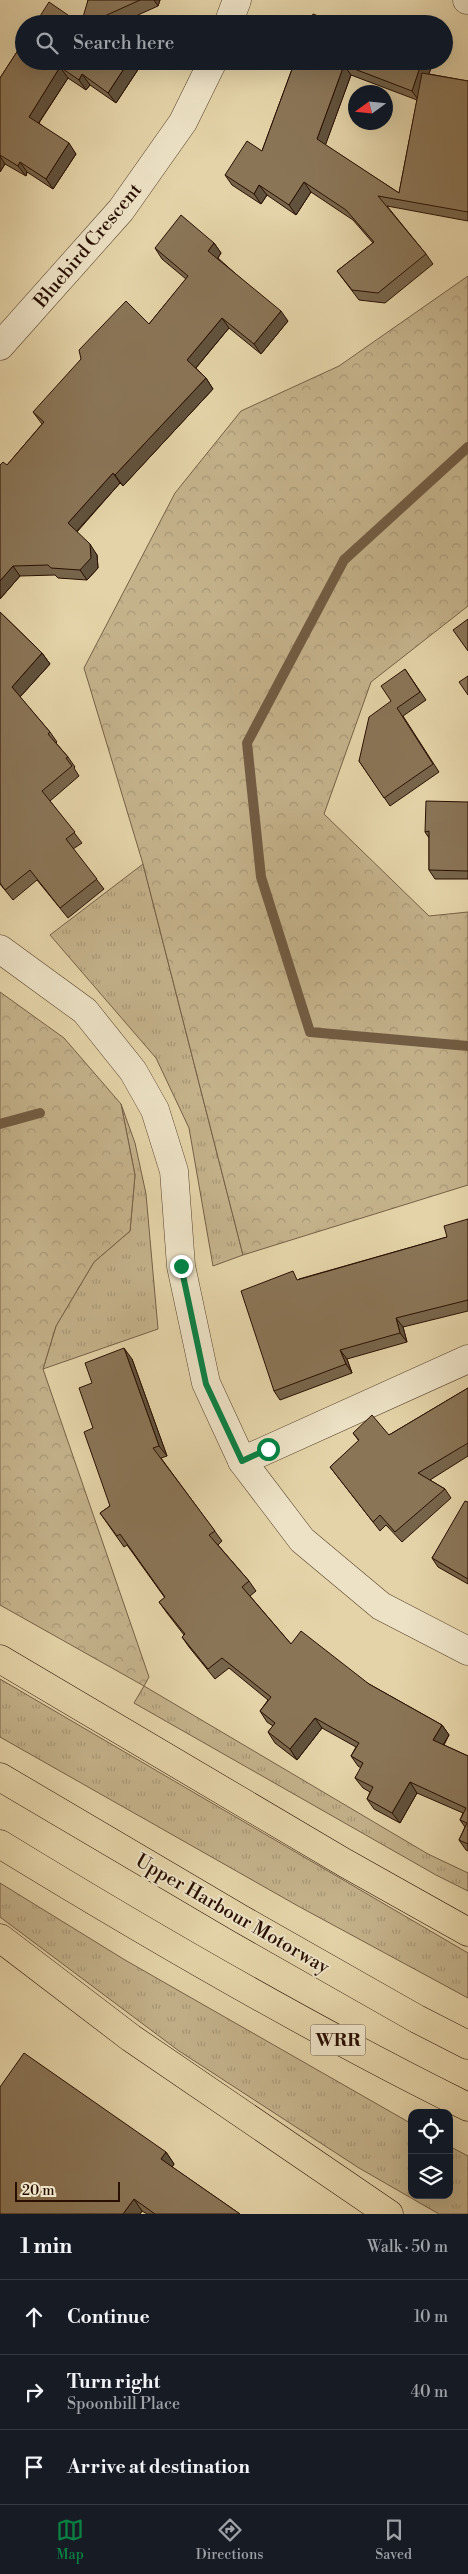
<!DOCTYPE html>
<html lang="en">
<head>
<meta charset="utf-8">
<style>
	:root { --surface:#171b24; --page:#242831; --text:#f1f3f6; --muted:#9ea1a6; --line:#363941; --accent:#0b8043 }
	body { margin:0; font-family:"Libre Bodoni",serif; background:var(--page); color:var(--text) }
	.controls { position:absolute; right:15px; bottom:15px; display:grid; overflow:hidden; border-radius:10px; box-shadow:0 5px 20px #0002 }
	.controls button { width:45px; height:45px; display:grid; place-items:center; padding:0; border:0; border-bottom:1px solid var(--line); background:var(--surface); color:var(--text); font:25px sans-serif }
	.compass { position:absolute; left:348px; top:85px; width:45px; height:45px; border-radius:50%; background:var(--surface); box-shadow:0 5px 20px #0002; rotate:255deg }
	.scale { position:absolute; left:15px; bottom:12px; width:105px; box-sizing:border-box; padding-left:5px; border:2px solid #280f00; border-top:0; font-size:14px; line-height:18px; white-space:nowrap; color:#280f00; -webkit-text-stroke:4px #ede2c6; paint-order:stroke }
	.stop { position:absolute; width:15px; height:15px; margin:-11px; border:4px solid #0b8043; border-radius:50%; background:#fff }
	.stop.end { background:#0b8043; border-color:#fff; box-shadow:0 1px 5px #0008 }
	.list { margin:0; padding:0; list-style:none }
	h2 { display:flex; justify-content:space-between; align-items:center; height:65px; margin:0; padding:0 20px; font-size:21px }
	h2 small { font-size:16px; font-weight:400; color:var(--muted) }
	.list li { display:grid; grid-template-columns:32px 1fr auto; gap:15px; align-items:center; box-sizing:border-box; height:75px; padding:0 20px; border-top:1px solid var(--line) }
	.list b { display:block; font-size:19px; white-space:nowrap }
	.list p { margin:0; font-size:16px; white-space:nowrap; color:var(--muted) }
	.list em { font-size:16px; font-style:normal; color:var(--muted) }
	.icon { flex:none; width:28px; height:28px; fill:none; stroke:currentColor; stroke-width:2; stroke-linecap:round; stroke-linejoin:round }
	.map { position:relative; flex:none; width:468px; height:2214px; overflow:hidden }
	.search { position:absolute; background:var(--surface); box-shadow:0 5px 20px #0002; left:15px; right:15px; top:15px; height:55px; display:flex; align-items:center; gap:12px; box-sizing:border-box; padding:0 18px; border-radius:28px; color:var(--muted); font-size:19px }
	.sheet { height:290px; background:var(--surface) }
	nav { display:flex; justify-content:space-around; align-items:center; box-sizing:border-box; height:70px; border-top:1px solid var(--line); background:var(--surface); font-size:14px; color:var(--muted) }
	nav a { display:grid; justify-items:center; gap:2px }
	nav .on { color:var(--accent) }
	.map>svg:first-child { display:block }
</style>
</head>
<body>
<div class="map">
<svg width="468" height="2214" viewBox="0 0 468 2214">
	<defs>
		<pattern id="grass-tufts" width="24" height="20" patternUnits="userSpaceOnUse" patternTransform="scale(1.25)"><rect width="24" height="20" fill="#c4b28b"/><path d="M3 7l-1-3M5 7V3M7 7l1-3M15 17l-1-3M17 17v-4M19 17l1-3" fill="none" stroke="#a89876"/></pattern>
		<pattern id="forest-crowns" width="20" height="18" patternUnits="userSpaceOnUse" patternTransform="scale(1.25)"><rect width="20" height="18" fill="#c4b28b"/><path d="M2 6a3 3 0 1 1 6 0M12 15a3 3 0 1 1 6 0" fill="none" stroke="#a89876"/></pattern>
	</defs>
	<rect width="100%" height="100%" fill="#e4d3a8"/>
	<filter id="stains"><feTurbulence type="fractalNoise" baseFrequency=".004" numOctaves="4"/><feColorMatrix values="0 0 0 0 .2 0 0 0 0 .09 0 0 0 0 .02 0 0 0 .5 -.17"/></filter>
	<radialGradient id="worn" r=".72"><stop offset=".6" stop-color="#630" stop-opacity="0"/><stop offset="1" stop-color="#630" stop-opacity=".3"/></radialGradient>
	<g fill="url(#grass-tufts)" stroke="#766046">
		<path d="M143,864L243,1255L213,1266L189,1128L156,1058L50,935Z"/>
		<path d="M121,1104L135,1143L146,1194L158,1329L43,1369L56,1326L94,1262L130,1231L135,1175Z"/>
		<path d="M0,1679L468,1953V1998L298,1906L0,1737Z"/>
		<path d="M144,1686L428,1854L468,1873V1891L436,1875L134,1703Z"/>
		<path d="M0,1883L125,1960L412,2124V2195H449V2146L468,2156V2214H439L359,2168L179,2051L0,1917Z"/>
	</g>
	<g fill="url(#forest-crowns)" stroke="#766046">
		<path d="M468,276V606L371,682L324,814L429,916L468,912V1185L243,1255L143,864L84,668L175,493L241,411L339,366Z"/>
		<path d="M0,992L64,1038L121,1104L135,1175L130,1231L94,1262L56,1326L43,1369L149,1677L144,1686L0,1605Z"/>
	</g>
	<g fill="none" stroke-linecap="round" stroke-linejoin="round">
		<g stroke="#725c43" stroke-width="10">
			<path d="M468,447L344,560L247,743L261,877L310,1032L468,1046"/>
			<path d="M0,1124L40,1113"/>
		</g>
		<defs>
			<g id="minor">
				<path d="M467,0H468"/>
				<path d="M228,24L237,0"/>
				<path d="M0,346L121,210L183,122L213,61"/>
				<path d="M0,949L85,1011L133,1071L155,1110L174,1171L181,1266L206,1383L242,1461L302,1540L381,1606L468,1651"/>
				<path d="M242,1461L468,1359"/>
			</g>
			<g id="highway">
				<path d="M0,1659L345,1863L468,1932"/>
				<path d="M0,1777L241,1919L417,2019L468,2045"/>
				<path d="M0,1844C152,1937 308,2028 468,2107"/>
				<path d="M0,1938L131,2038L389,2214"/>
			</g>
		</defs>
		<use href="#minor" stroke="#57402a" stroke-width="29"/>
		<use href="#highway" stroke="#280f00" stroke-width="29"/>
		<use href="#minor" stroke="#ede2c6" stroke-width="28"/>
		<use href="#highway" stroke="#e4d3a8" stroke-width="28"/>
	</g>
	<g fill="#77654b" stroke="#280f00" fill-rule="evenodd">
		<path d="M88,0H160L158,6L118,24H87Z"/>
		<path d="M24,41L139,68L116,103L90,85L86,90L68,78L39,123L76,154L53,189L27,172L26,176L5,164L0,172V78Z"/>
		<path d="M295,61L432,65L429,74L468,81V221L387,206L426,254L433,264L385,303L359,300L337,271L373,243L353,220L311,192L296,215L267,195L261,204L232,185L225,175L262,151ZM351,75L417,100L399,193L325,145Z"/>
		<path d="M214,243L221,253L218,258L288,321L261,354L229,328L196,368L206,378L213,389L123,486L120,483L77,532L97,555L98,568L87,580L58,578L55,575L20,576L0,599L7,465L42,424L33,412L149,324L186,279L162,259L155,248Z"/>
		<path d="M0,612L42,653L50,664L20,697L50,732L57,742L56,743L68,757L75,767L74,768L79,776L50,801L82,843L73,849L104,889L68,918L37,880L13,900L0,884Z"/>
		<path d="M405,669L426,700L403,716L439,772L390,806L359,761L391,701Z"/>
		<path d="M468,802V879H435L429,870V838L425,832Z"/>
		<path d="M468,1219V1311L403,1327L407,1342L347,1359L352,1373L280,1400L274,1391L299,1279L447,1237Z"/>
		<path d="M132,1359L167,1456L161,1458L222,1541L218,1545L249,1581L256,1591L250,1596L291,1644L369,1684L442,1725L449,1735L444,1745L468,1756V1851L466,1850L459,1840L465,1827L460,1820L463,1813L417,1793L400,1823L374,1809L367,1799L370,1792L363,1788L355,1778L361,1768L358,1766L351,1756L356,1747L322,1728L297,1760L275,1743L268,1732L273,1726L267,1722L260,1711L268,1700L229,1668L215,1679L189,1647L182,1637L184,1635L167,1613L159,1602L165,1598L127,1545L124,1547L100,1513L110,1506L93,1428L92,1383Z"/>
		<path d="M468,1388V1456L430,1480L445,1489L451,1498L402,1542L386,1525L380,1531L330,1467L359,1441L353,1433L389,1435Z"/>
		<path d="M468,1502V1584L438,1567L432,1558Z"/>
		<path d="M166,2152L174,2164L172,2167L240,2214H147L142,2211L140,2214H0Z"/>
	</g>
	<g fill="#61523d" stroke="#280f00">
		<path d="M154,0H160L158,6Z"/>
		<path d="M129,61H134L139,68L116,103L108,93Z"/>
		<path d="M422,61H429L432,65L419,101L412,91Z"/>
		<path d="M344,65L351,75L324,149L317,139Z"/>
		<path d="M60,67L68,78L36,127L29,117Z"/>
		<path d="M82,74L90,85L86,90L79,80Z"/>
		<path d="M69,143L76,154L53,189L46,179Z"/>
		<path d="M0,156L5,164L0,172Z"/>
		<path d="M20,162L27,172L26,176L18,166Z"/>
		<path d="M304,182L311,192L296,215L289,205Z"/>
		<path d="M259,185L267,195L261,204L254,194Z"/>
		<path d="M214,243L221,253L216,261L208,251Z"/>
		<path d="M281,311L288,321L261,354L254,344Z"/>
		<path d="M222,318L229,328L194,370L187,360Z"/>
		<path d="M206,378L213,389L123,486L115,475Z"/>
		<path d="M113,473L120,483L75,533L68,523Z"/>
		<path d="M90,544L97,555L98,568L87,580L80,570Z"/>
		<path d="M13,566L20,576L0,599V581Z"/>
		<path d="M42,653L50,664L19,698L12,687Z"/>
		<path d="M396,1318L403,1327L407,1342L400,1333Z"/>
		<path d="M124,1348L132,1359L167,1456L159,1446Z"/>
		<path d="M340,1350L347,1359L352,1373L346,1364Z"/>
		<path d="M315,1718L322,1728L297,1760L290,1749Z"/>
		<path d="M442,1725L449,1735L440,1750L433,1740Z"/>
		<path d="M410,1782L417,1793L400,1823L392,1813Z"/>
		<path d="M166,2152L174,2164L169,2171L161,2159Z"/>
		<path d="M134,2199L142,2211L140,2214H123Z"/>
	</g>
	<g fill="#8a7557" stroke="#280f00">
		<path d="M88,0H140L87,24H81Z"/>
		<path d="M49,2L81,24H35Z"/>
		<path d="M313,14L339,24H309Z"/>
		<path d="M24,41V61H129L108,93L82,74L79,80L60,67L29,117L69,143L46,179L20,162L18,166L0,155V78Z"/>
		<path d="M295,61H422L412,91L344,65L317,139L399,193L422,73L468,81V212L378,196L426,254L378,293L352,290L337,271L374,242L346,210L304,182L289,205L259,185L254,194L225,175L247,141L262,151Z"/>
		<path d="M181,215L214,243L208,251L281,311L254,344L222,318L187,360L206,378L115,475L113,473L68,523L90,544L91,558L80,570L51,568L48,565L13,566L0,581V465L3,462L7,465L44,422L33,412L81,359L79,350L126,301L149,324L188,276L155,248Z"/>
		<path d="M0,612L42,653L12,687L50,732L48,734L68,757L66,758L72,766L42,791L75,832L66,839L97,879L60,908L30,870L5,890L0,883Z"/>
		<path d="M468,619V651L453,630Z"/>
		<path d="M405,669L420,692L397,708L433,764L384,798L359,761L369,717L391,701L381,686Z"/>
		<path d="M468,676V695L459,682Z"/>
		<path d="M426,801L468,802V871L429,870V831L425,832Z"/>
		<path d="M468,1219V1300L396,1318L400,1333L340,1350L346,1364L274,1391L241,1291L293,1271L297,1280L447,1237L444,1226Z"/>
		<path d="M124,1348L159,1446L153,1448L215,1531L209,1535L249,1581L242,1587L291,1644L301,1631L369,1684L442,1725L433,1740L468,1756V1844L459,1840L467,1823L460,1820L466,1808L410,1782L392,1813L367,1799L373,1787L355,1778L363,1763L351,1756L359,1743L315,1718L290,1749L268,1732L275,1723L260,1711L271,1697L222,1658L208,1669L182,1637L185,1634L159,1602L165,1597L120,1534L117,1536L100,1513L110,1506L84,1432L93,1428L79,1388L92,1383L85,1363Z"/>
		<path d="M468,1388V1443L418,1473L445,1489L395,1532L380,1515L373,1522L330,1467L359,1440L353,1433L372,1415L389,1435Z"/>
		<path d="M465,1501L468,1502V1579L432,1558Z"/>
		<path d="M24,2053L166,2152L161,2159L240,2214H155L134,2199L123,2214H0V2087Z"/>
	</g>
	<g fill="none" stroke-linecap="round" stroke-linejoin="round">
		<path stroke="#0b8043" stroke-width="6" d="M181,1266L206,1384L242,1461L268,1449"/>
	</g>
	<g text-anchor="middle" stroke-width="4" stroke-linejoin="round" paint-order="stroke">
		<rect fill="#ede2c6" stroke="#634e3b" stroke-width="1" x="310.5" y="2024.5" width="55" height="31" rx="4"/>
		<g font-size="18" font-weight="bold" fill="#280f00">
			<text x="338" y="2046">WRR</text>
		</g>
		<g font-size="19" fill="#280f00" stroke="#ede2c6">
			<text transform="translate(87 245) rotate(-50)" y="7">Bluebird Crescent</text>
			<text transform="translate(233 1913) rotate(30)" y="7">Upper Harbour Motorway</text>
		</g>
	</g>
	<rect width="100%" height="100%" filter="url(#stains)"/>
	<rect width="100%" height="100%" fill="url(#worn)"/>
</svg>
<div class="controls">
<button><svg class="icon" aria-label="locate" viewBox="0 0 24 24"><circle cx="12" cy="12" r="6"/><path d="M12 2v4M12 18v4M2 12h4M18 12h4"/></svg></button>
<button><svg class="icon" aria-label="layers" viewBox="0 0 24 24"><path d="M12 4l9 5-9 5-9-5zM3 14l9 5 9-5"/></svg></button>
</div>
<svg class="compass" viewBox="-18 -18 36 36"><path d="M0-13l5 13h-10z" fill="#e53935"/><path d="M0 13l5-13h-10z" fill="#9ea1a6"/></svg>
<div class="scale">20 m</div>
<div class="stop" style="left:268px;top:1449px"></div>
<div class="stop end" style="left:181px;top:1266px"></div>
<div class="search"><svg class="icon" aria-label="search" viewBox="0 0 24 24"><circle cx="10" cy="10" r="6"/><path d="M15 15l6 6"/></svg>Search here</div>
</div>
<section class="sheet">
<h2>1 min<small>Walk · 50 m</small></h2>
<ul class="list">
<li><svg class="icon" aria-label="ahead" viewBox="0 0 24 24"><path d="M12 20V5M6 11l6-6 6 6"/></svg><div><b>Continue</b></div><em>10 m</em></li>
<li><svg class="icon" aria-label="right" viewBox="0 0 24 24"><path d="M7 20v-9h11M14 6l5 5-5 5"/></svg><div><b>Turn right</b><p>Spoonbill Place</p></div><em>40 m</em></li>
<li><svg class="icon" aria-label="arrive" viewBox="0 0 24 24"><path d="M6 21V4h12l-3 4 3 4H6"/></svg><div><b>Arrive at destination</b></div></li>
</ul>
</section>
<nav>
<a class="on"><svg class="icon" aria-label="map" viewBox="0 0 24 24"><path d="M3 6l6-2 6 2 6-2v14l-6 2-6-2-6 2zM9 4v14M15 6v14"/></svg>Map</a>
<a><svg class="icon" aria-label="directions" viewBox="0 0 24 24"><path d="M12 3l9 9-9 9-9-9zM9 14v-3h6M13 9l2 2-2 2"/></svg>Directions</a>
<a><svg class="icon" aria-label="saved" viewBox="0 0 24 24"><path d="M7 4h10v16l-5-4-5 4z"/></svg>Saved</a>
</nav>
</body>
</html>
